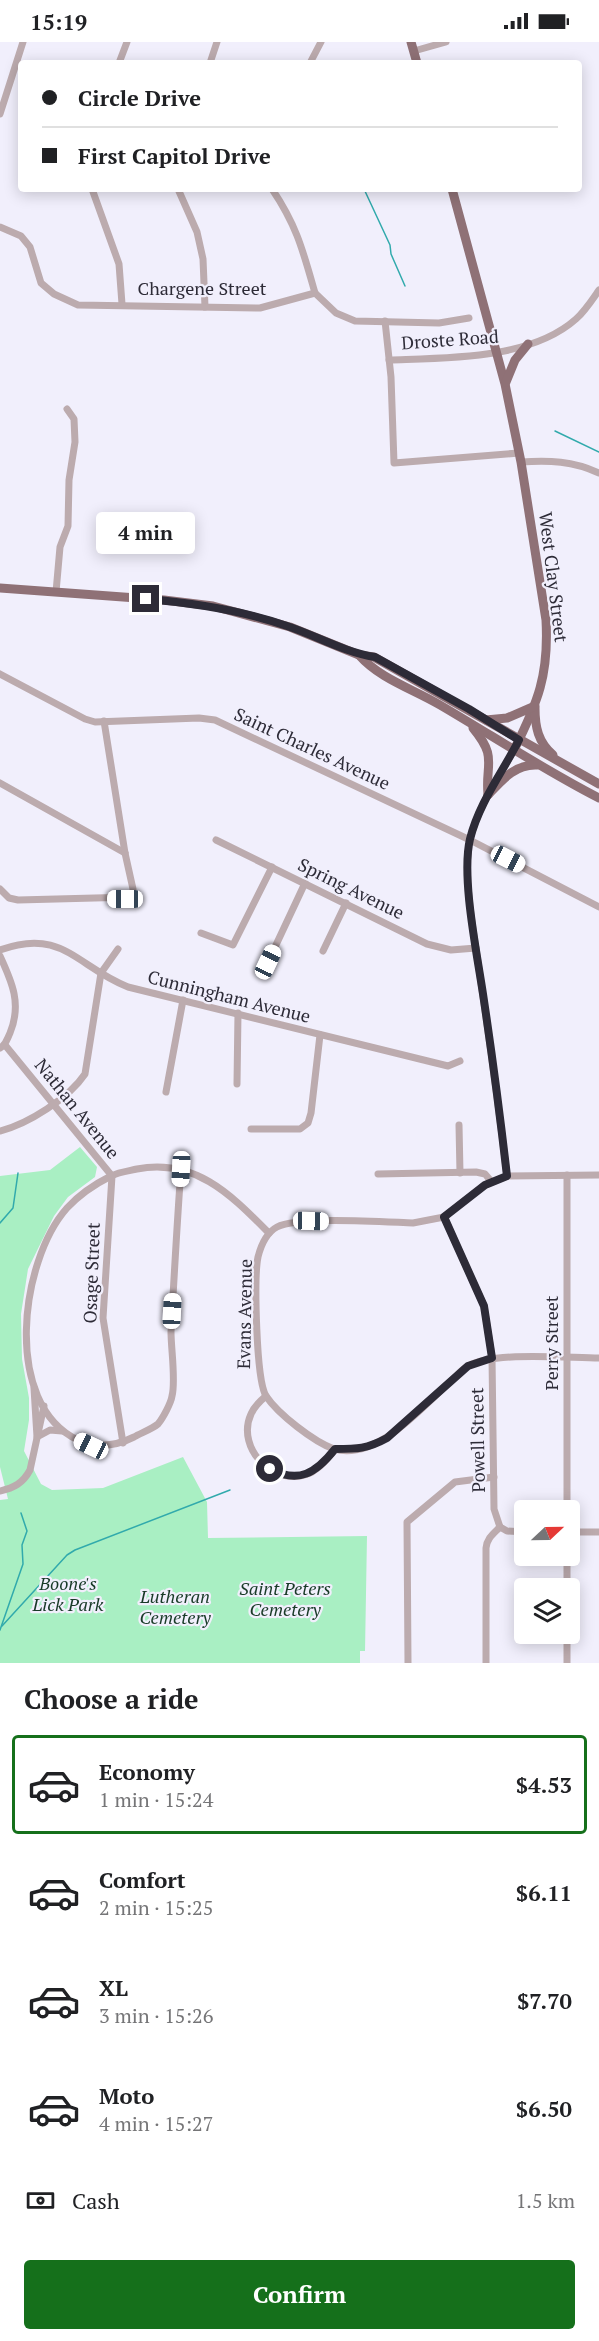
<!DOCTYPE html>
<html lang="en">
<head>
<meta charset="utf-8">
<style>
	body { margin:0; font-family:"PT Serif",serif; background:#f2f2f2; color:#202124; height:100vh; display:flex; flex-direction:column; font-size:22px; white-space:nowrap }
	* { box-sizing:border-box; margin:0 }
	p { font-size:20px; color:#757577 }
	.icon { flex:none; width:33px; height:33px; fill:none; stroke:currentColor; stroke-width:2; stroke-linecap:round; stroke-linejoin:round }
	.map { position:relative; height:1621px; overflow:hidden }
	.panel { display:flex; flex-direction:column; background:#fff; flex:1 }
	.panel>* { flex:none }
	.guide { position:absolute; left:18px; top:18px; width:564px; height:132px; border-radius:6px; box-shadow:0 3px 15px #0003; display:grid; align-content:center; height:132px; padding:0 24px; background:#fff }
	.needle { width:39px; rotate:68deg }
	.controls { position:absolute; left:514px; top:1458px; display:grid; gap:12px }
	.controls a { display:grid; place-items:center; width:66px; height:66px; border-radius:6px; background:#fff; box-shadow:0 3px 15px #0003; font-size:30px }
	.end { position:absolute; width:27px; height:27px; margin:-14px; border:8px solid #2d2b37; background:#fff; box-shadow:0 0 0 3px #fff }
	.from { border-radius:50% }
	.bubble { position:absolute; height:42px; border-radius:6px; background:#fff; box-shadow:0 3px 15px #0003; font-size:20px; font-weight:700; line-height:42px; text-align:center }
	.car { position:absolute; width:18px; height:36px; margin:-18px -9px; border-radius:8px; box-shadow:0 0 4px 2px #0007; background:linear-gradient(#fff 24%,#345 0 40%,#fff 0 76%,#345 0 86%,#fff 0) }
	.guide b { display:flex; align-items:center; gap:21px; height:57px; font-size:22px }
	.guide b+b { border-top:2px solid #e0e0e0 }
	.guide i { width:15px; height:15px; background:#202124 }
	ul { padding:0; list-style:none }
	li { display:flex; align-items:center; gap:18px; height:99px; margin:0 12px 9px; padding:0 12px; border:3px solid transparent; border-radius:6px }
	li div { flex:1 }
	li b { display:block; font-size:22px }
	li em { font-style:normal; font-weight:700 }
	li.current { border-color:#15701b }
	li>.icon { width:54px; height:54px; stroke-width:1.5 }
	h2 { padding:0 24px; font-size:27px; line-height:72px }
	.pay { display:flex; align-items:center; gap:15px; height:66px; padding:0 24px; font-size:22px }
	.pay p { margin-inline-start:auto }
	.button { display:flex; gap:12px; margin-top:auto; padding:12px 24px }
	.button a { flex:1; height:69px; border-radius:6px; background:#15701b; color:#fff; font-size:24px; font-weight:700; line-height:69px; text-align:center }
	.status { display:flex; justify-content:space-between; align-items:center; height:42px; padding:0 30px; background:#fff; direction:ltr }
	.status svg { height:16px; fill:currentColor }
	.map>svg:first-child { display:block }
	.green { fill:#a9efc3 }
	.lines { fill:none; stroke-linecap:round; stroke-linejoin:round }
	.stream { stroke:#31aaac; stroke-width:1.5 }
	.minor { stroke:#bcabae; stroke-width:7 }
	.major { stroke:#8f7176; stroke-width:9 }
	.route { stroke:#2d2b37; stroke-width:8 }
	.labels { text-anchor:middle; stroke-width:4.5; stroke-linejoin:round; paint-order:stroke }
	.street-label { font-size:18px; fill:#2d2b37; stroke:#f1effc }
	.park-label { font-size:18px; font-style:italic; fill:#183a27; stroke:#f1effc }
</style>
</head>
<body>
<div class="status"><b>15:19</b><svg viewBox="0 0 49 12"><path d="M0 12V9h3v3zM5 12V6h3v6zM10 12V3h3v9zM15 12V0h3v12zM26 1h20v11H26zM47 4h2v5h-2z"/></svg></div>
<div class="map">
<svg width="599" height="1621" viewBox="0 0 599 1621">
	<rect width="100%" height="100%" fill="#f1effc"/>
	<polygon class="green" points="80,1105 97,1125 95,1135 68,1155 54,1174 28,1227 21,1272 22,1317 29,1356 29,1378 24,1409 41,1442 52,1448 103,1446 183,1415 207,1460 208,1496 367,1494 365,1609 360,1609 360,1621 0,1621 0,1458 8,1457 0,1425 0,1134 50,1128"/>
	<g class="lines">
		<g class="stream">
			<polyline points="364,147 390,203 391,212 405,244"/>
			<polyline points="555,389 599,410"/>
			<polyline points="0,1181 13,1166 18,1131"/>
			<polyline points="2,1584 67,1513 75,1508 230,1448"/>
			<polyline points="0,1588 23,1522 22,1503 27,1489 21,1471"/>
		</g>
		<g class="minor">
			<polyline points="414,9 446,0"/>
			<polyline points="119,21 127,0"/>
			<polyline points="210,21 217,0"/>
			<polyline points="310,21 321,0"/>
			<polyline points="0,72 23,0"/>
			<polyline points="92,147 119,222 122,262"/>
			<polyline points="178,147 197,190 203,217 205,265"/>
			<path d="M272,147C297,184 303,209 315,251"/>
			<polyline points="0,185 21,194 30,205 41,241 54,252 78,263 260,266 315,251 336,271 355,279 439,281 469,276"/>
			<polyline points="385,279 391,335 394,421 519,411"/>
			<path d="M389,318C446,316 530,318 576,277C585,269 592,258 599,248"/>
			<path d="M521,420C549,418 573,419 599,431"/>
			<polyline points="56,550 60,505 68,484 69,438 75,400 74,377 67,367"/>
			<polyline points="0,632 85,677 95,680 199,676 215,678 470,798 599,865"/>
			<polyline points="0,741 125,811"/>
			<polyline points="216,798 427,902 451,908 476,906"/>
			<polyline points="0,847 9,856 18,858 133,855 133,847 125,811 104,679"/>
			<polyline points="201,891 233,903 272,825"/>
			<path d="M0,908C62,885 77,925 128,945L448,1024L460,1019"/>
			<polyline points="323,909 346,861"/>
			<path d="M0,914C12,940 22,962 10,991C7,997 6,1003 0,1006"/>
			<polyline points="268,920 305,841"/>
			<polyline points="5,1003 112,1134"/>
			<polyline points="237,1042 238,971"/>
			<polyline points="166,1050 183,958"/>
			<polyline points="459,1083 460,1131"/>
			<polyline points="251,1087 300,1087 308,1081 311,1071 320,993"/>
			<path d="M0,1089C28,1082 69,1056 85,1032L101,931L118,907"/>
			<path d="M181,1127C177,1181 174,1236 171,1290C171,1307 176,1339 172,1354C171,1361 163,1376 158,1382C152,1387 141,1391 134,1395C116,1404 96,1406 78,1398C2,1362 20,1219 67,1166C79,1153 95,1142 111,1134C119,1130 128,1129 137,1127C196,1116 231,1153 269,1191"/>
			<polyline points="378,1132 476,1130 485,1132 491,1139"/>
			<polyline points="567,1133 567,1468"/>
			<path d="M599,1133L507,1134L485,1143L444,1175L413,1181C385,1180 298,1174 277,1185C266,1191 261,1203 258,1215C254,1235 256,1338 266,1354C278,1372 314,1400 334,1407C378,1419 422,1365 451,1339C457,1334 462,1327 468,1324C495,1309 567,1316 599,1316"/>
			<polyline points="112,1134 103,1276 123,1401"/>
			<path d="M507,1134C499,1067 490,1001 480,934C475,896 462,836 470,798C477,766 498,737 514,708"/>
			<polyline points="444,1175 484,1264 492,1315 494,1467 500,1485"/>
			<polyline points="34,1346 37,1395 50,1388 62,1389"/>
			<path d="M266,1354C260,1359 254,1365 251,1372C235,1407 276,1448 312,1430C322,1424 328,1416 335,1407"/>
			<path d="M0,1449C14,1446 23,1441 30,1428L44,1364"/>
			<polyline points="500,1485 507,1489 525,1490"/>
			<polyline points="570,1490 599,1490"/>
			<polyline points="567,1546 567,1514"/>
			<polyline points="408,1621 407,1480 455,1440 494,1435"/>
			<path d="M486,1621V1506C487,1496 493,1492 500,1485"/>
			<polyline points="567,1621 567,1592"/>
		</g>
		<g class="major">
			<polyline points="411,0 417,21"/>
			<path d="M452,147L505,342L521,420L546,578C549,633 538,660 514,708"/>
			<polyline points="506,340 515,318 528,302"/>
			<polyline points="0,546 164,558 213,564 290,585 359,613 374,615 599,742"/>
			<path d="M359,613C380,637 413,647 440,663C493,694 544,728 599,756"/>
			<path d="M535,666C535,685 538,700 553,713"/>
			<polyline points="486,678 507,676 535,664"/>
			<path d="M473,686C498,716 485,721 488,753"/>
			<path d="M488,753C502,738 515,722 537,723"/>
		</g>
	</g>
	<g class="lines">
		<path class="route" d="M146,557C195,561 241,568 287,584C317,594 344,610 375,615L469,667L519,698C502,731 479,761 470,797C461,835 477,911 483,952C492,1012 500,1073 507,1134L485,1143L444,1175L484,1264L492,1316L468,1324L387,1396C367,1407 357,1407 335,1407C316,1431 299,1442 270,1427"/>
	</g>
	<g class="labels">
		<g class="street-label">
			<text x="202" y="253">Chargene Street</text>
			<text transform="translate(450 298) rotate(-4)" y="6">Droste Road</text>
			<text transform="translate(553 535) rotate(83)" y="6">West Clay Street</text>
			<text transform="translate(312 707) rotate(25)" y="6">Saint Charles Avenue</text>
			<text transform="translate(351 847) rotate(26)" y="6">Spring Avenue</text>
			<text transform="translate(229 955) rotate(14)" y="6">Cunningham Avenue</text>
			<text transform="translate(77 1067) rotate(51)" y="6">Nathan Avenue</text>
			<text transform="translate(92 1231) rotate(-88)" y="6">Osage Street</text>
			<text transform="translate(245 1272) rotate(-89)" y="6">Evans Avenue</text>
			<text transform="translate(552 1301) rotate(-90)" y="6">Perry Street</text>
			<text transform="translate(478 1398) rotate(-91)" y="6">Powell Street</text>
		</g>
		<g class="park-label">
			<text x="68" y="1548">Boone's<tspan x="68" dy="21">Lick Park</tspan></text>
			<text x="285" y="1553">Saint Peters<tspan x="285" dy="21">Cemetery</tspan></text>
			<text x="175" y="1561">Lutheran<tspan x="175" dy="21">Cemetery</tspan></text>
		</g>
	</g>
</svg>
<div class="controls">
<a><svg class="needle" viewBox="-14 -14 28 28"><path d="M0-13l5 13h-10z" fill="#e53935"/><path d="M0 13l5-13h-10z" fill="#757577"/></svg></a>
<a><svg class="icon" aria-label="layers" viewBox="0 0 24 24"><path d="M12 4l9 5-9 5-9-5zM3 14l9 5 9-5"/></svg></a>
</div>
<i class="end from" style="left:270px;top:1427px"></i>
<i class="end" style="left:146px;top:557px"></i>
<div class="bubble" style="left:96px;top:470px;width:99px">4 min</div>
<i class="car" style="left:508px;top:817px;rotate:117deg"></i>
<i class="car" style="left:125px;top:857px;rotate:270deg"></i>
<i class="car" style="left:268px;top:920px;rotate:25deg"></i>
<i class="car" style="left:181px;top:1127px;rotate:183deg"></i>
<i class="car" style="left:311px;top:1179px;rotate:91deg"></i>
<i class="car" style="left:172px;top:1269px;rotate:3deg"></i>
<i class="car" style="left:91px;top:1404px;rotate:295deg"></i>
<div class="guide">
<b><i class="from"></i>Circle Drive</b>
<b><i></i>First Capitol Drive</b>
</div>
</div>
<section class="panel">
<h2>Choose a ride</h2>
<ul>
<li class="current"><svg class="icon" aria-label="car" viewBox="0 0 24 24"><path d="M5 17H2v-5l4-1 3-4h7l3 4 3 1v5h-3M9 17h6M6 11h13"/><circle cx="7" cy="17" r="2"/><circle cx="17" cy="17" r="2"/></svg><div><b>Economy</b><p>1 min · 15:24</p></div><em>$4.53</em></li>
<li><svg class="icon" aria-label="car" viewBox="0 0 24 24"><path d="M5 17H2v-5l4-1 3-4h7l3 4 3 1v5h-3M9 17h6M6 11h13"/><circle cx="7" cy="17" r="2"/><circle cx="17" cy="17" r="2"/></svg><div><b>Comfort</b><p>2 min · 15:25</p></div><em>$6.11</em></li>
<li><svg class="icon" aria-label="car" viewBox="0 0 24 24"><path d="M5 17H2v-5l4-1 3-4h7l3 4 3 1v5h-3M9 17h6M6 11h13"/><circle cx="7" cy="17" r="2"/><circle cx="17" cy="17" r="2"/></svg><div><b>XL</b><p>3 min · 15:26</p></div><em>$7.70</em></li>
<li><svg class="icon" aria-label="car" viewBox="0 0 24 24"><path d="M5 17H2v-5l4-1 3-4h7l3 4 3 1v5h-3M9 17h6M6 11h13"/><circle cx="7" cy="17" r="2"/><circle cx="17" cy="17" r="2"/></svg><div><b>Moto</b><p>4 min · 15:27</p></div><em>$6.50</em></li>
</ul>
<div class="pay"><svg class="icon" aria-label="cash" viewBox="0 0 24 24"><path d="M3 7h18v10H3z"/><circle cx="12" cy="12" r="2"/></svg>Cash<p>1.5 km</p></div>
<div class="button"><a>Confirm</a></div>
</section>
</body>
</html>
